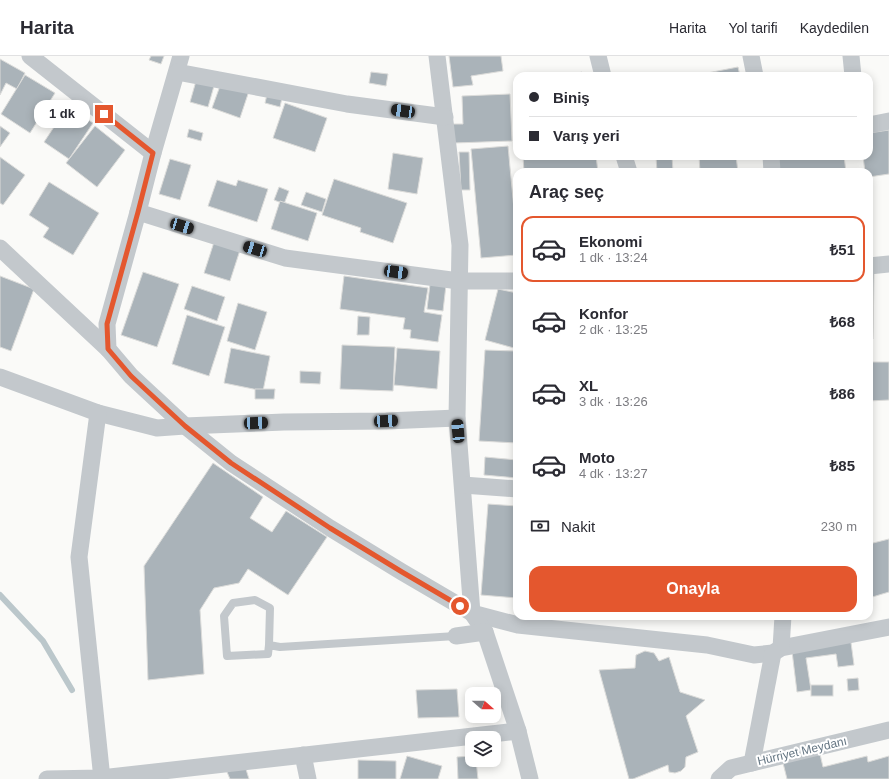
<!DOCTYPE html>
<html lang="tr">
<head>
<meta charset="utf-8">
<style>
	body { margin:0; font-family:Helvetica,sans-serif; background:#f7f7f7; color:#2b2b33; height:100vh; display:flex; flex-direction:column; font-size:15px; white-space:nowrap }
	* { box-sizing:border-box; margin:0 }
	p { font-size:13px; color:#7c7c81 }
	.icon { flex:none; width:22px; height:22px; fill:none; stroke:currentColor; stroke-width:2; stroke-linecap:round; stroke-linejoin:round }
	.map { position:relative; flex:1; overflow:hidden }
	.side { position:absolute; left:513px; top:112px; width:360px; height:452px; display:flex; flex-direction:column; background:#fff; border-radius:12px; box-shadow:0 2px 10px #0003 }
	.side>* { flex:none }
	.hud { position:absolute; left:513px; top:16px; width:360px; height:88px; border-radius:12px; box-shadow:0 2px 10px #0003; display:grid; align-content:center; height:88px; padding:0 16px; background:#fff }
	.needle { width:26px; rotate:110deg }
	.tools { position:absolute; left:465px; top:631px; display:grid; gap:8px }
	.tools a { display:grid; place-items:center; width:36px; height:36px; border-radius:8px; background:#fff; box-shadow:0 2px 10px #0003; font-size:20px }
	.end { position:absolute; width:18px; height:18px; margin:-9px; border:5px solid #e4572e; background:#fff; box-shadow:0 0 0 2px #fff }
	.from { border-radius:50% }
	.bubble { position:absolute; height:28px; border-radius:12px; background:#fff; box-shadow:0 2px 10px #0003; font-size:13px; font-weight:600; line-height:28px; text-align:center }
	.car { position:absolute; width:12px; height:24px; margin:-12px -6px; border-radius:5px; box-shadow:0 0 3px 1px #0007; background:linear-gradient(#222 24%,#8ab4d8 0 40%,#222 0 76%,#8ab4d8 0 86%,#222 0) }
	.hud b { display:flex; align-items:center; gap:14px; height:38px; font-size:15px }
	.hud b+b { border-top:1px solid #e1e1e2 }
	.hud i { width:10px; height:10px; background:#2b2b33 }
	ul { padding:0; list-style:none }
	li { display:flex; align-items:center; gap:12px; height:66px; margin:0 8px 6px; padding:0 8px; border:2px solid transparent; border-radius:12px }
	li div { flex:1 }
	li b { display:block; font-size:15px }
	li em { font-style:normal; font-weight:600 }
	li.current { border-color:#e4572e }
	li>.icon { width:36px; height:36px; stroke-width:1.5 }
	h2 { padding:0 16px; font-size:18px; line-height:48px }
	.pay { display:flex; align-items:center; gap:10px; height:44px; padding:0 16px; font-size:15px }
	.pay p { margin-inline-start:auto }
	.primary-button { display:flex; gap:8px; margin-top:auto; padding:8px 16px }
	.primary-button a { flex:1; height:46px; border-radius:12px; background:#e4572e; color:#fff; font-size:16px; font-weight:600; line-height:46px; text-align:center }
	header { display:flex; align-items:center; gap:24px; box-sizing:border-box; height:56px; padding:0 20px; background:#fff; border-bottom:1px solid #e1e1e2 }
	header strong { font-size:19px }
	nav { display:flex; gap:22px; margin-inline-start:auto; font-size:14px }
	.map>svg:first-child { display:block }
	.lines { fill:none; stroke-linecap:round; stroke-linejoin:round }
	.stream { stroke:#bbc7cb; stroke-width:6 }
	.building { fill:#aab3b9; stroke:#dcdcda }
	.lane { stroke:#c3c8cc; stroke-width:8 }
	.street { stroke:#c3c8cc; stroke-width:17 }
	.route { stroke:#e4572e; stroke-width:5 }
	.labels { text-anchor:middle; stroke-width:4; stroke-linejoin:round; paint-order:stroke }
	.street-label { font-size:12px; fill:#657683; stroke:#fff }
</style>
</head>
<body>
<header>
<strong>Harita</strong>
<nav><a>Harita</a><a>Yol tarifi</a><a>Kaydedilen</a></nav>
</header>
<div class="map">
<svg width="889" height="723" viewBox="0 0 889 723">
	<rect width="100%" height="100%" fill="#fafaf8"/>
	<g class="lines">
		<polyline class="stream" points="0,539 43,585 72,634"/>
	</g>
	<g class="building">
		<polygon points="151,0 164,0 161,8 149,4"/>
		<polygon points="449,0 501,0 503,15 471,20 473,29 453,31"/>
		<polygon points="0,3 25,17 17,33 6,27 0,39"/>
		<polygon points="738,11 740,20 692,20"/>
		<polygon points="371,16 388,18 386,30 369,27"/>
		<polygon points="582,16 583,20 568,20"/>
		<polygon points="198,18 216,23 208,51 190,46"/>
		<polygon points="25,19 55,37 30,77 1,58"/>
		<polygon points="224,19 251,29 240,62 212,52"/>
		<polygon points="269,30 284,33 280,51 265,47"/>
		<polygon points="510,38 512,85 454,87 453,68 463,68 462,40"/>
		<polygon points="285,47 327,62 315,96 273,82"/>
		<polygon points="68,50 93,67 69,103 44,86"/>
		<polygon points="0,70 10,77 0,91"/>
		<polygon points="95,70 125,94 97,131 66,107"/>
		<polygon points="189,73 203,77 201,85 187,81"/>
		<polygon points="889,74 889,118 869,121 869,116 865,116 863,100 869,100 869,77"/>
		<polygon points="508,90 517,185 517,199 481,202 471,93"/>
		<polygon points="459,96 469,96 470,134 461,134"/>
		<polygon points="393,97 423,102 417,138 388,133"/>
		<polygon points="523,100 596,100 598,116 524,116"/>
		<polygon points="672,100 673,116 657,116 656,101"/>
		<polygon points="699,100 736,100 738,116 700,116"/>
		<polygon points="775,100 844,100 846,116 778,116"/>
		<polygon points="0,101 25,119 3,149 0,147"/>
		<polygon points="170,103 191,109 180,144 159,138"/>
		<polygon points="334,123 407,147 393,187 360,176 361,172 322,159"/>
		<polygon points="217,124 236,130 238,124 268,133 257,166 208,150"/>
		<polygon points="49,126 99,157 73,199 43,181 49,172 29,159"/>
		<polygon points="279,131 289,135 284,148 274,144"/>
		<polygon points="306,136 326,143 322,156 301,149"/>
		<polygon points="280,145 317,157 308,185 271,173"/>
		<polygon points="216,180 242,188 230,225 204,217"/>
		<polygon points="143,216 179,228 157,291 121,279"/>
		<polygon points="869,216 874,216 873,283 869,283"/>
		<polygon points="0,220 34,233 11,295 0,291"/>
		<polygon points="344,220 428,232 424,256 442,259 438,286 410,282 411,274 403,273 405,262 340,253"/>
		<polygon points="430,228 446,229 443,255 427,253"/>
		<polygon points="192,230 225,241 217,265 184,253"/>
		<polygon points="498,233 517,237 517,278 514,292 485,284"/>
		<polygon points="238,247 267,256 255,294 227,285"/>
		<polygon points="187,259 225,271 209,320 172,308"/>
		<polygon points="358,260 370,261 369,279 357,279"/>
		<polygon points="515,281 517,282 517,387 479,385 485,294 515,295"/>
		<polygon points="342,289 395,291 393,335 340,333"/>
		<polygon points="231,292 270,300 263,335 224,327"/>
		<polygon points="397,292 440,295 437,333 394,329"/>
		<polygon points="869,306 889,306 889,344 869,345"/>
		<polygon points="300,315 321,316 320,328 300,327"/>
		<polygon points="255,333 275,333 274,343 255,343"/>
		<polygon points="485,401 517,404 517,422 484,419"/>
		<polygon points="213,407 263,441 250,462 272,476 286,455 327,481 288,539 248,513 239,527 214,532 200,554 204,618 148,624 144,510"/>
		<polygon points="488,448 517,450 517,542 481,539"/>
		<polygon points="889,483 889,536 869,542 869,488"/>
		<polygon points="850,579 854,609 838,611 836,598 806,602 811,634 797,636 791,587"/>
		<polygon points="645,595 654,597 659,605 669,601 680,636 705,644 686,660 698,696 686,701 685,711 681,715 675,717 669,716 668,709 633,723 629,723 599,614 635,612 636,599"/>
		<polygon points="858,622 859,634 848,635 847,623"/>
		<rect x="811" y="629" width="22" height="11"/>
		<polygon points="457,633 459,661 418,662 416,634"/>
		<polygon points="820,698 823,711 867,700 868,706 889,700 889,723 787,723 783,707"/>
		<polygon points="407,700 442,710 438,723 400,723"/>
		<polygon points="472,700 472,704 476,704 478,723 458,723 457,701"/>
		<polygon points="358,704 396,705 396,723 358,723"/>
		<polygon points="245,710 249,723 230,723 227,716"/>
	</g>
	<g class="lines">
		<polyline class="lane" points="269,589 268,598 227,600 224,560 233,547 255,544 270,552 269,589 280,591 456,580"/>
		<g class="street">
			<polyline points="30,0 153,97"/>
			<polyline points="181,0 153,97 138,156 107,268 108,293 131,320 185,370 231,407 330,472 402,516 472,557 518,569 707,589 754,599 773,597 781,592 889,571"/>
			<polyline points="437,0 460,189 457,362 472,557 485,576 518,675 530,723"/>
			<polyline points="598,0 603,20"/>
			<polyline points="751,0 755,20"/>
			<polyline points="851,0 853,20"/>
			<polyline points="177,16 347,48 445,61"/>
			<polyline points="869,69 889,65"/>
			<polyline points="624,100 629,116"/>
			<polyline points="771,100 772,116"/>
			<polyline points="138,156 285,202 459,225 517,225"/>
			<polyline points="0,192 108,293"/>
			<polyline points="869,210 889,208"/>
			<polyline points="0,321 98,357 157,372 185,370 284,366 386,365 457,362"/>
			<polyline points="98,357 79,501 102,723"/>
			<polyline points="463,429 517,433"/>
			<polyline points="456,580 485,576"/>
			<polyline points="781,592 783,560"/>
			<polyline points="303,699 308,723"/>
			<polyline points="752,707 773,597"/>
			<polyline points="47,723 101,722 518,675"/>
			<polyline points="719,723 731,712 889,674"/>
		</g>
	</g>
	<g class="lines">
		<polyline class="route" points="104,58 153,97 138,156 107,268 108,293 131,320 185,370 231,407 330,472 402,516 460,550"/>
	</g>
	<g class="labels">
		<g class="street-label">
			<text transform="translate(802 695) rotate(-13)" y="4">Hürriyet Meydanı</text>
		</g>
	</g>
</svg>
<div class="tools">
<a><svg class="needle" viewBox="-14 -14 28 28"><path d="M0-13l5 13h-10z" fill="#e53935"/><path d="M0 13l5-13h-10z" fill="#7c7c81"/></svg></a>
<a><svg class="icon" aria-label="layers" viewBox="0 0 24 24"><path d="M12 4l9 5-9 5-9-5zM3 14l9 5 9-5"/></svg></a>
</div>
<i class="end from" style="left:460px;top:550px"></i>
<i class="end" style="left:104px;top:58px"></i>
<div class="bubble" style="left:34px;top:44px;width:56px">1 dk</div>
<i class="car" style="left:403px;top:55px;rotate:278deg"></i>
<i class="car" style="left:182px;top:170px;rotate:107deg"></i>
<i class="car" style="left:255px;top:193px;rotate:287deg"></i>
<i class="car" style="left:396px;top:216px;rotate:98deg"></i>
<i class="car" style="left:386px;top:365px;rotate:87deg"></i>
<i class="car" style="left:256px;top:367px;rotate:88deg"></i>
<i class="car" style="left:458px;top:375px;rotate:355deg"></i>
<div class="hud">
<b><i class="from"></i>Biniş</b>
<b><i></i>Varış yeri</b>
</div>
<section class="side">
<h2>Araç seç</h2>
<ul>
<li class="current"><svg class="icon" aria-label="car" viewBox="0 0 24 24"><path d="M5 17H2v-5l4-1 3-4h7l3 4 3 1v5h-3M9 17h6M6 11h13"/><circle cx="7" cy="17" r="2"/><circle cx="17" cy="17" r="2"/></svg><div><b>Ekonomi</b><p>1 dk · 13:24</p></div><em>₺51</em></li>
<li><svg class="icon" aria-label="car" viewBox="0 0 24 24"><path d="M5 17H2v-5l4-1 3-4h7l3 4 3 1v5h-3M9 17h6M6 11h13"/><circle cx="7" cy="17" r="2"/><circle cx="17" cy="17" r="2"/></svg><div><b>Konfor</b><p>2 dk · 13:25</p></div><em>₺68</em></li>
<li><svg class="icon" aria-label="car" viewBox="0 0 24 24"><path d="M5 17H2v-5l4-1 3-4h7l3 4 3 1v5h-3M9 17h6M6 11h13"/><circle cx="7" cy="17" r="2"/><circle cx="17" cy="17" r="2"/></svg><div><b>XL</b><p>3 dk · 13:26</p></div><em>₺86</em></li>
<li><svg class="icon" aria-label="car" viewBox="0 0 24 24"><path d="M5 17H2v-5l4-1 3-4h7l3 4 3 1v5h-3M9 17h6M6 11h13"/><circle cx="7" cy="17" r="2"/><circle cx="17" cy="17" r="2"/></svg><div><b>Moto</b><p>4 dk · 13:27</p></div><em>₺85</em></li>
</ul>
<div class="pay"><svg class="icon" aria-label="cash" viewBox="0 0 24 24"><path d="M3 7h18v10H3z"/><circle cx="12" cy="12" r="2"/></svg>Nakit<p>230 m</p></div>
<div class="primary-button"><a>Onayla</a></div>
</section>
</div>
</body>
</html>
